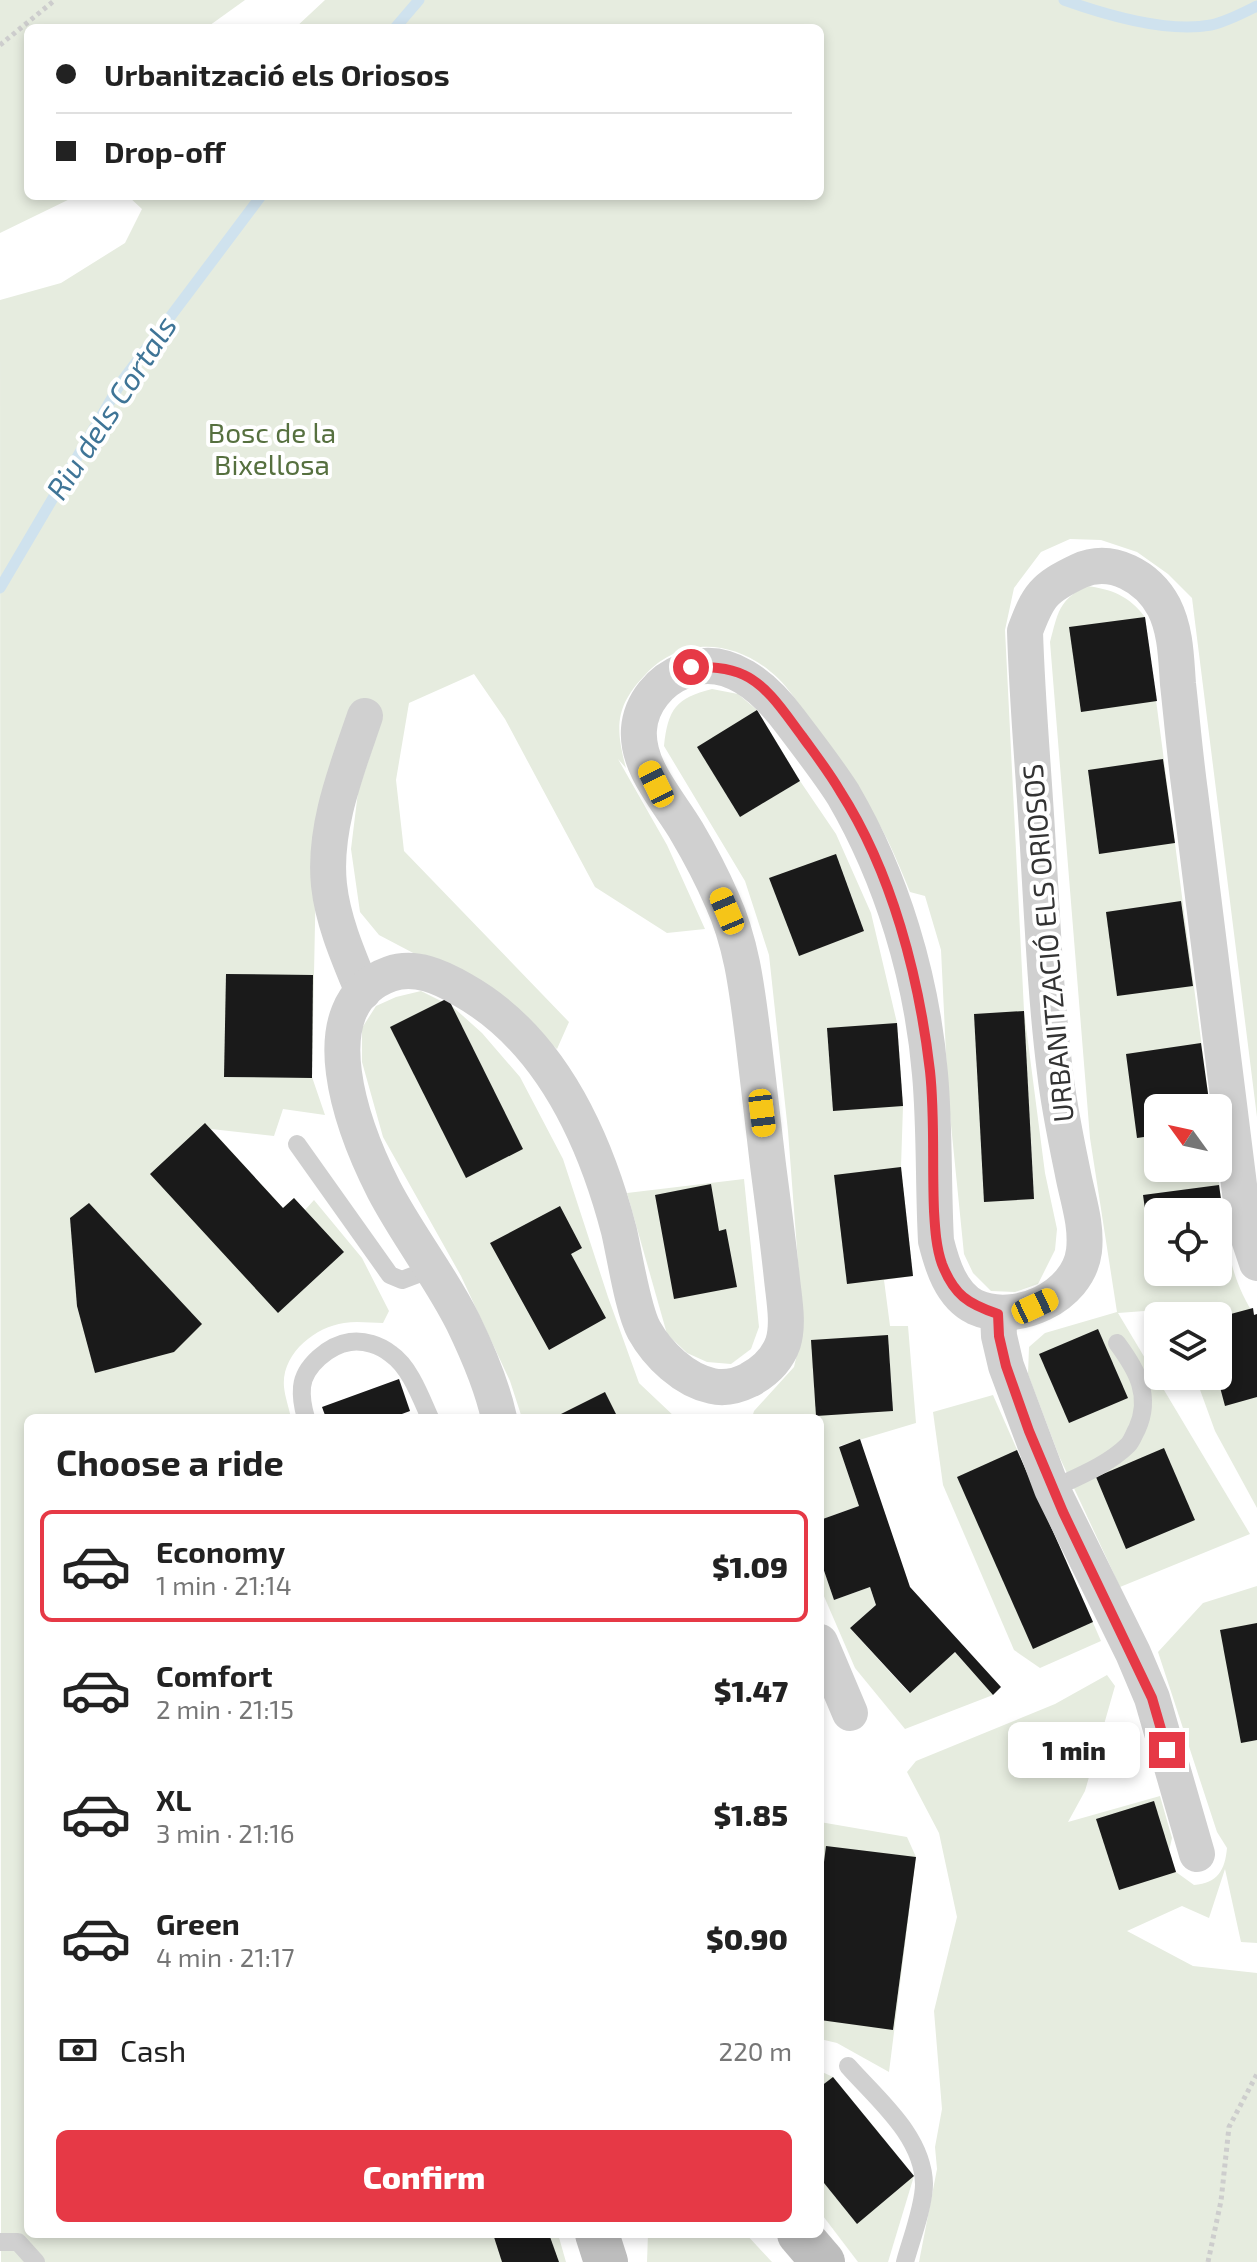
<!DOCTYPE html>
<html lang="en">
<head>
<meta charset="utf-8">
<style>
	body { margin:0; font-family:"Exo 2",sans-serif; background:#f6f6f6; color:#222; height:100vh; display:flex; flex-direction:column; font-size:30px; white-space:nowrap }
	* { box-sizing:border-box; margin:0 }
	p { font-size:26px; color:#767676 }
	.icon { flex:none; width:44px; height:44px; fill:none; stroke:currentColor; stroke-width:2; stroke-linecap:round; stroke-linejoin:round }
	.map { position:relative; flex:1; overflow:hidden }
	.side { position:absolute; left:24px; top:1414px; width:800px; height:824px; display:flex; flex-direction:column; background:#fff; border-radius:12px; box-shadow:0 4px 12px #0003 }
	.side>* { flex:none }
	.top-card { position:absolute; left:24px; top:24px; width:800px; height:176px; border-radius:12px; box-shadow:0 4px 12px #0003; display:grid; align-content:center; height:176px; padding:0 32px; background:#fff }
	.needle { width:52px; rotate:303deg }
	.tools { position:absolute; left:1144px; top:1094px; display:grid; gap:16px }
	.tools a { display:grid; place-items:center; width:88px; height:88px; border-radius:12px; background:#fff; box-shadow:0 4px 12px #0003; font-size:40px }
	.end { position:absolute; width:36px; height:36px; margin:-18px; border:10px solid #e63946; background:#fff; box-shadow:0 0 0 4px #fff }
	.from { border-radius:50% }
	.bubble { position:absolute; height:56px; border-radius:12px; background:#fff; box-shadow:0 4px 12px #0003; font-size:26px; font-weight:800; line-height:56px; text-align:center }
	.car { position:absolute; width:24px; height:48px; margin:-24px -12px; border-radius:10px; box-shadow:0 0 6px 2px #0007; background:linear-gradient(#f5c518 24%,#345 0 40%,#f5c518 0 76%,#345 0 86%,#f5c518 0) }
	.top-card b { display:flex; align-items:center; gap:28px; height:76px; font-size:30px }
	.top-card b+b { border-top:2px solid #e0e0e0 }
	.top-card i { width:20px; height:20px; background:#222 }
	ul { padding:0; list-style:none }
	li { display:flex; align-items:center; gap:24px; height:112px; margin:0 16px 12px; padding:0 16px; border:4px solid transparent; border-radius:12px }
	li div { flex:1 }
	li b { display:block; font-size:30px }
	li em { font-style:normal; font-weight:800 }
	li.active { border-color:#e63946 }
	li>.icon { width:72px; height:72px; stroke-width:1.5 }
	h2 { padding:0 32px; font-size:36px; line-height:96px }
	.pay { display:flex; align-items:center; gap:20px; height:88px; padding:0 32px; font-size:30px }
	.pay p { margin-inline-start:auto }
	.cta { display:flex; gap:16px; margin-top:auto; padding:16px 32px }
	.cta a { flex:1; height:92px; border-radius:12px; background:#e63946; color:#fff; font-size:32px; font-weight:800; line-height:92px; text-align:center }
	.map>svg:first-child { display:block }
	.green { fill:#e6ecdf; fill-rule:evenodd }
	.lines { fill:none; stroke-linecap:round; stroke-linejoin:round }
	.stream { stroke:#cfe2ee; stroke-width:11 }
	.building { fill:#1a1a1a }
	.path { stroke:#cdcdcd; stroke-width:5; stroke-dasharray:4 4; stroke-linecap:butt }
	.service { stroke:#d0d0d0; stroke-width:18 }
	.minor { stroke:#d0d0d0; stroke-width:36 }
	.secondary { stroke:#bdbdbd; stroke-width:44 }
	.route { stroke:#e63946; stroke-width:10 }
	.labels { text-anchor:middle; stroke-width:8; stroke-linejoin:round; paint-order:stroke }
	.park-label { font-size:28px; fill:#56703f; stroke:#fff }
	.street-label { font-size:28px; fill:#333; stroke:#fff }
	.water-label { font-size:30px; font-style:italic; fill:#3f7597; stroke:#fff }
</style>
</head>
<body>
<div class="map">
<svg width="1257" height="2262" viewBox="0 0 1257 2262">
	<rect width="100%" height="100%" fill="#fff"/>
	<g class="green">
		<polygon points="0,0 245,0 206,28 28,28 28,196 76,196 0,233"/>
		<path d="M325,0H1257V1117L1192,598L1168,574L1137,552L1101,540L1070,539L1041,552L1014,588L1005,630L1024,1011L1045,1173L1057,1229L1055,1250L1038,1284L1015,1292L991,1291L973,1273L964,1254L948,1095L941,950L925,896L910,892C903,875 896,858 888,841C871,806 844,773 822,740C807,717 792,689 771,672C733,640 681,636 646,674C615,706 615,727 626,768L618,759L667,845L705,929L667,933L595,887L505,719L474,674L409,703L396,780L404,851L569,1022L557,1049L481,984L417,955L379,935L360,912L351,849L358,792L383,716L352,706L316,872L312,1077L325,1115L283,1109L274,1136L211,1129L283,1208L294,1198L305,1210L314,1200L362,1258L389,1311L383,1323C371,1323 357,1321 344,1323C315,1327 281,1354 284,1387C285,1397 289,1408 291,1418H28V2234H558L566,2262H1L0,300L61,283L125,243L142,209L128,196H820V28H295Z"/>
		<path d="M1086,586C1112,589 1129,596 1145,617L1210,1108H1158V1168H1217C1225,1223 1224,1272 1257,1319V1508L1215,1431L1195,1376H1218V1316H1174L1171,1309L1118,1313L1250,1534L1120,1587L1059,1456L1028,1374L1029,1347L1045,1333L1117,1312L1090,1138L1050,642C1058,613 1058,601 1086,586ZM1158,1212H1218V1272H1158Z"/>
		<path d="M712,689L738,694L757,710L800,781L836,834L871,913L897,1023L903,1106L901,1167L913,1276L884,1280L890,1326H908L916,1423L839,1446L859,1506L820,1520V1418H752L754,1411L794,1367L803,1328L788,1131L769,955L745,881L664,746C668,709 676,698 712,689Z"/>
		<polygon points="421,991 453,1007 482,1033 520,1077 563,1159 608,1297 639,1383 676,1418 522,1418 510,1381 461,1276 383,1137 362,1062 362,1028 376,1006 396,997"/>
		<polygon points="744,1179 759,1327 751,1349 731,1364 707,1362 687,1353 667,1334 627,1193"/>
		<polygon points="993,1395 1101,1641 1040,1668 1014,1650 943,1485 933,1412"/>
		<polygon points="820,1559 834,1600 870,1587 876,1605 850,1628 909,1693 955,1652 993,1695 905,1729 855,1668 820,1587"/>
		<path d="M1257,1586V1943L1241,1942L1225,1869L1209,1918L1182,1906L1127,1931L1193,1966L1257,1973V2262H919L937,2169L935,2147L942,2109L934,2011L957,1917L939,1833L907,1772L916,1761L1055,1704L1107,1675L1115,1686L1085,1791L1068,1822L1160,1796L1172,1838L1169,1851L1176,1872L1194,1885C1218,1883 1225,1870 1227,1848L1217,1832L1158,1652L1203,1603Z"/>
		<polygon points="820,1822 907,1837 916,1857 889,2072 837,2043 820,2039"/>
		<polygon points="820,2071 833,2077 914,2176 888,2262 858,2262 820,2212"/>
		<polygon points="648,2234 746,2234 772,2262 647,2262"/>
	</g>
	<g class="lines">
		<g class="stream">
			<path d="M1064,0C1106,15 1167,33 1211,25C1226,22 1243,13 1257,6"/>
			<polyline points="395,28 419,0"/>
			<polyline points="0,588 122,381 261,196"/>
		</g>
	</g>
	<g class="building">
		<polygon points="1145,617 1157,701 1081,712 1069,627"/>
		<polygon points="757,710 800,781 740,817 697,747"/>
		<polygon points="1163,759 1175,843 1099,854 1088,770"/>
		<polygon points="836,854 864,931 799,956 769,878"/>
		<polygon points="1181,901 1193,986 1117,996 1106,912"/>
		<polygon points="226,974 313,975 312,1078 224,1077"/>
		<polygon points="448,998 523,1149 466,1178 390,1027"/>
		<polygon points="1024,1011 1034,1199 984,1202 974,1014"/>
		<polygon points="897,1023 903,1106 833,1111 827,1028"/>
		<polygon points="1201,1043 1210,1108 1158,1108 1158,1135 1137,1138 1126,1054"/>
		<polygon points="205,1123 283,1208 294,1198 344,1252 278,1313 150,1174"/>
		<polygon points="901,1167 913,1276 847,1284 834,1175"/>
		<polygon points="711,1184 719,1231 726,1229 737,1287 674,1299 655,1195"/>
		<polygon points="1219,1185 1231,1269 1218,1271 1218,1212 1158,1212 1158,1272 1197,1274 1155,1280 1143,1195"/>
		<polygon points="89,1203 202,1324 174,1352 95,1373 77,1306 70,1218"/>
		<polygon points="560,1206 582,1248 571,1254 606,1318 549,1350 490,1243"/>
		<polygon points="1253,1308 1254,1315 1257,1314 1257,1397 1225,1406 1217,1376 1218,1327 1228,1324 1227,1315"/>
		<polygon points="1098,1329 1128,1398 1069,1423 1039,1354"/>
		<polygon points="888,1335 893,1411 816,1416 811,1340"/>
		<polygon points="399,1379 410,1411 391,1418 326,1418 322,1407"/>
		<polygon points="605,1392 618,1418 553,1418"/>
		<polygon points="860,1439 910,1587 1001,1687 993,1695 955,1652 910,1693 850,1628 876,1605 870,1587 834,1600 820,1559 820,1520 859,1506 839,1447"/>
		<polygon points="1164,1448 1195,1520 1126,1549 1096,1477"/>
		<polygon points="1017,1450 1093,1622 1033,1649 957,1477"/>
		<polygon points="1257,1623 1257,1740 1241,1743 1220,1630"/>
		<polygon points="1154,1801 1176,1872 1119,1890 1096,1819"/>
		<polygon points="826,1846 916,1857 893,2030 820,2020 820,1894"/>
		<polygon points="833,2077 914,2176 857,2224 820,2178 820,2087"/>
		<polygon points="493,2234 549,2234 559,2262 502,2262"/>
	</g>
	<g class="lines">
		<g class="path">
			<polyline points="0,45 55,0"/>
			<polyline points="1208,2262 1221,2201 1229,2127 1257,2074"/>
		</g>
		<g class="service">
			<polyline points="297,1144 390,1275 402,1280 431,1269"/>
			<path d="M306,1418C303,1408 301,1398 302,1387C304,1366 329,1345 350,1342C364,1340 380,1345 391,1354C410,1367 421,1398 430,1418"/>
			<path d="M1052,1489C1077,1477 1108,1465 1128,1445C1132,1441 1134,1434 1137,1429C1152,1396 1137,1370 1117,1343"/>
			<path d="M848,2066C878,2100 923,2136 924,2184C924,2206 911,2240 905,2262"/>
			<polyline points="0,2242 18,2242 36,2262"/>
		</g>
		<g class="minor">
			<path d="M363,992C349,958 333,922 329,885C323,828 347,769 365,716"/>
			<polyline points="998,1314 999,1336 1006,1366 1052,1489 1133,1653 1152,1698 1197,1854"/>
			<path d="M499,1418C492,1385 478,1353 463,1322C440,1276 408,1236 384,1190C355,1133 304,1005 390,974C415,965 441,977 463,990C550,1039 595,1139 619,1231C625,1257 633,1310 644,1330C658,1355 684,1380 712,1386C725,1389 737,1386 749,1380C764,1372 777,1360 783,1343C789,1324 784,1299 782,1279C778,1241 773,1203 768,1165C763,1122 758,1080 753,1037C747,990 742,944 722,900C712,877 700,854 687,832C669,801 636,767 639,729C641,703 660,680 684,671C727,652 766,689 790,721C808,745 827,769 843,794C892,878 922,978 930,1074C935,1129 933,1186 936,1241C942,1265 951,1295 975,1307C1015,1325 1078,1298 1084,1251C1087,1224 1078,1200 1073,1174C1066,1140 1059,1107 1055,1072C1045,992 1042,911 1037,831C1033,764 1027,698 1025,631C1038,596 1043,588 1079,571C1112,556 1148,577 1164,607C1176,631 1176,658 1178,684C1182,720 1185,756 1190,792C1206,929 1224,1065 1241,1201L1246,1230L1257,1263"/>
			<polyline points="820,1642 850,1713"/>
		</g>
		<g class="secondary">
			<polyline points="597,2234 606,2262"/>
			<polyline points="799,2234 823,2262"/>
		</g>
	</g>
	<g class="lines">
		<path class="route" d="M691,667C709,667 727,667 744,675C768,686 786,715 802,736C815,754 829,772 840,791C892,872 919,977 930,1071C935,1117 932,1164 934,1211C935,1228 936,1247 942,1264C954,1295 968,1304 998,1314L999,1336L1006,1366L1029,1431L1063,1512L1152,1698L1167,1750"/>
	</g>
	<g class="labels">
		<g class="park-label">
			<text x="272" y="443">Bosc de la<tspan x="272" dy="32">Bixellosa</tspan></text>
		</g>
		<g class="street-label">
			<text transform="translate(1048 943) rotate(-95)" y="10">URBANITZACIÓ ELS ORIOSOS</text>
		</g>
		<g class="water-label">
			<text transform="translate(112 408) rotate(-57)" y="10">Riu dels Cortals</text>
		</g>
	</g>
</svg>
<div class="tools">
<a><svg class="needle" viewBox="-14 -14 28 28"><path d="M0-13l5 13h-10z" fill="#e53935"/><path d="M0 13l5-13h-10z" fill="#767676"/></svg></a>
<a><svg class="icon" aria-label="locate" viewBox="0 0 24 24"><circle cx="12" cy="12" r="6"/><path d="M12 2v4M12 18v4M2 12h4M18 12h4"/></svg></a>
<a><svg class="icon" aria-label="layers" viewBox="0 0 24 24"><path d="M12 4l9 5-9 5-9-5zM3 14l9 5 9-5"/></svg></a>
</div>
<i class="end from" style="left:691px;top:667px"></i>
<i class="end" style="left:1167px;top:1750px"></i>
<div class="bubble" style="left:1008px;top:1722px;width:132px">1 min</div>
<i class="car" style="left:656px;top:784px;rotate:334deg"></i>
<i class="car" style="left:727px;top:911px;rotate:337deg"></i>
<i class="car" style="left:762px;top:1113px;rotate:173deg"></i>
<i class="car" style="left:1035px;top:1306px;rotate:65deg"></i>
<div class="top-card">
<b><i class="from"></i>Urbanització els Oriosos</b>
<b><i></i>Drop-off</b>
</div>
<section class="side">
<h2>Choose a ride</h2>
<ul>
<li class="active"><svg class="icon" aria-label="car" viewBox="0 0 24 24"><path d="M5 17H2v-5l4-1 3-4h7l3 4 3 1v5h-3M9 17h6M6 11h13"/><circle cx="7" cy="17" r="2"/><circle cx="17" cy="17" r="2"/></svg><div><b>Economy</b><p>1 min · 21:14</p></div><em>$1.09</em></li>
<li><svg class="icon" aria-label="car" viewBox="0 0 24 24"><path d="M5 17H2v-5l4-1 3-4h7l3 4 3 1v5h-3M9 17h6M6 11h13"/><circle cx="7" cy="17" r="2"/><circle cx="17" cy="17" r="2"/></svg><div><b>Comfort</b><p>2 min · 21:15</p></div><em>$1.47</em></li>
<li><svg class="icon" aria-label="car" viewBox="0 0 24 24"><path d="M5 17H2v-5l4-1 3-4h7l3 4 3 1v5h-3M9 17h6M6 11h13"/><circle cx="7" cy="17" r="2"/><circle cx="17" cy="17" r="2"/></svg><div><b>XL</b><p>3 min · 21:16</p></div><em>$1.85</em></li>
<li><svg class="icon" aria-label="car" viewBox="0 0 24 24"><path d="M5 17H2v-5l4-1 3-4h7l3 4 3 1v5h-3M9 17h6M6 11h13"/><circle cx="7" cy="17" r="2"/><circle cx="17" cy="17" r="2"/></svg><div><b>Green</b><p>4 min · 21:17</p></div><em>$0.90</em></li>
</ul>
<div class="pay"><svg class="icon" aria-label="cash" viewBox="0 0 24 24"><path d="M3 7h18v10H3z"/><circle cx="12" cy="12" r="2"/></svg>Cash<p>220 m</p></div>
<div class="cta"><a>Confirm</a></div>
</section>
</div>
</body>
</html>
